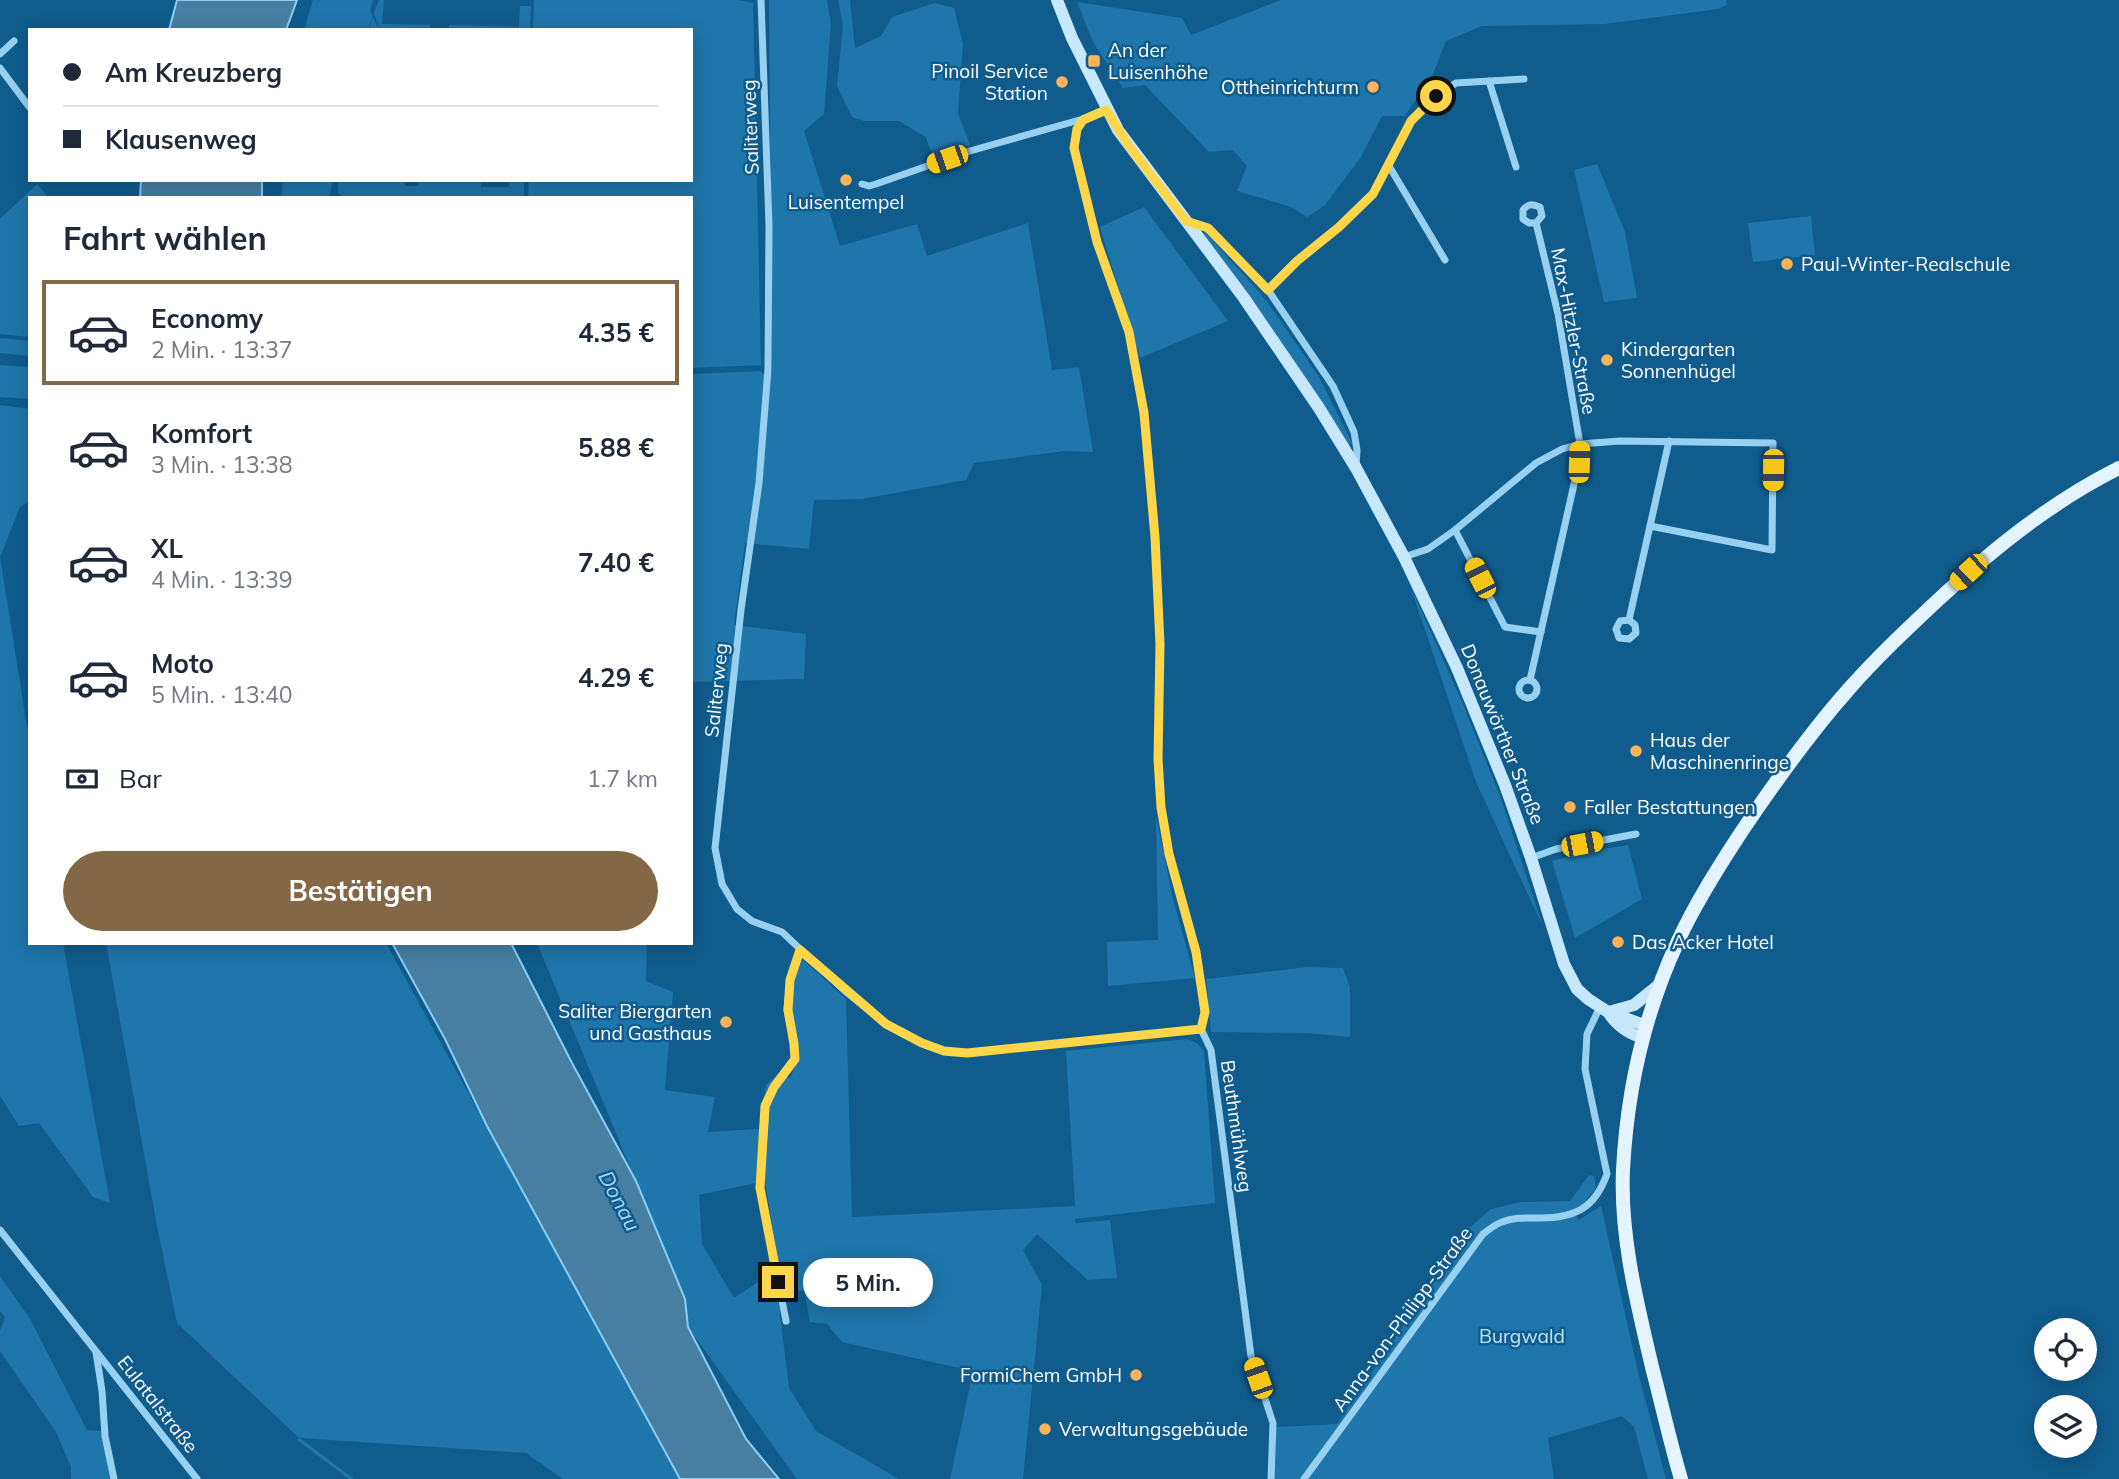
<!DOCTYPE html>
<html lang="de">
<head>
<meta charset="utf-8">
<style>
	body { margin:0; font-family:Mulish,sans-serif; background:#f6f6f7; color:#1f2937; height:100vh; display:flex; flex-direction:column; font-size:26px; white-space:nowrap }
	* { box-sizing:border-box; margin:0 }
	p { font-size:23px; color:#747a83 }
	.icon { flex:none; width:38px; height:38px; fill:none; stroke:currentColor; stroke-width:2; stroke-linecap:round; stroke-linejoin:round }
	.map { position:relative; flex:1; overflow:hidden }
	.drawer { position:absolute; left:28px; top:196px; width:665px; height:749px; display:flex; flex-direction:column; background:#fff; border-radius:0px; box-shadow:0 4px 18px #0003 }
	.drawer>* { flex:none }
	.hud { position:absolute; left:28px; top:28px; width:665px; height:154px; border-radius:0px; box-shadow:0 4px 18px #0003; display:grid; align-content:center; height:154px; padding:0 35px; background:#fff }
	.fabs { position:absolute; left:2034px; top:1318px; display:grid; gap:14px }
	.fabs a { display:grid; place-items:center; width:63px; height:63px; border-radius:50%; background:#fff; box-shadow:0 4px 18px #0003; font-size:35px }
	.end { position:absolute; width:32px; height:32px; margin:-16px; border:9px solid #ffd54a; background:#111; box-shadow:0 0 0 4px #111 }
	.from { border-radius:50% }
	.bubble { position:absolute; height:49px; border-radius:24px; background:#fff; box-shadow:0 4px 18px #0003; font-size:23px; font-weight:700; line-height:49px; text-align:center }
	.car { position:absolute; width:21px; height:42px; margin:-21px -10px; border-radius:9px; box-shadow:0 0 5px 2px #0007; background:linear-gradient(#f5c518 24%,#345 0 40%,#f5c518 0 76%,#345 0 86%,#f5c518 0) }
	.hud b { display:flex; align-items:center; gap:24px; height:66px; font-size:26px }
	.hud b+b { border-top:2px solid #e0e1e3 }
	.hud i { width:18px; height:18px; background:#1f2937 }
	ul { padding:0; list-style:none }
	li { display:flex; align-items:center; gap:21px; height:105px; margin:0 14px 10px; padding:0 21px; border:4px solid transparent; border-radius:0px }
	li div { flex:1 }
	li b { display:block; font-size:26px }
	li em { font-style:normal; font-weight:700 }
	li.selected { border-color:#846746 }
	li>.icon { width:63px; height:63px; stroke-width:1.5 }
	h2 { padding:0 35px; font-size:32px; line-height:84px }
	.pay { display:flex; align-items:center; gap:18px; height:77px; padding:0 35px; font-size:26px }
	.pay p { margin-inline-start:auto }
	.primary-button { display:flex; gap:14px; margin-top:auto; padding:14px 35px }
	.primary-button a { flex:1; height:80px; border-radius:42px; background:#846746; color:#fff; font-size:28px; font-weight:700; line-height:80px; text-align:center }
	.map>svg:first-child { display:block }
	.green { fill:#1f76ab; fill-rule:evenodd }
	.water { fill:#477fa3; stroke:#8acef6; stroke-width:2 }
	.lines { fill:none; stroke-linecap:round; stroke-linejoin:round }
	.street { stroke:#98d0f2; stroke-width:7 }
	.secondary { stroke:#c7e7fc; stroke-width:12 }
	.primary { stroke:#e3f3ff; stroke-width:14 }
	.route { stroke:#ffd54a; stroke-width:9 }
	.poi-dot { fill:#ffb359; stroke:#105c8d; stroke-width:2.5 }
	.labels { text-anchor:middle; stroke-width:5; stroke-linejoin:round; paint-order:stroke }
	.poi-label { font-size:19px; fill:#fff; stroke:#105c8d; text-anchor:start }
	.street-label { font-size:19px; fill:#fff; stroke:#105c8d }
	.park-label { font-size:19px; fill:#bfe6fd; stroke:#105c8d }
	.water-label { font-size:21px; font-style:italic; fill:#a4daf9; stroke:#105c8d }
</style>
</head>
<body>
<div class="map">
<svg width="2119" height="1479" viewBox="0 0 2119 1479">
	<rect width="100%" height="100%" fill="#105c8d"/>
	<g class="green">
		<polygon points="313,0 373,0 370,11 377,26 385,29 378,25 374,13 379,0 384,0 382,24 430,25 430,30 369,30 372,17 368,30 304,30"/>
		<polygon points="534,0 739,0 753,3 761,365 691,368 691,198 528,198 529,180 691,180 691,30 533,30"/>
		<polygon points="769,0 827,0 831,24 824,114 804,131 840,246 917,224 927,256 1028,223 1052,370 1079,367 1093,452 1064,451 974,463 966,480 862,499 814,500 809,549 745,543 734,625 806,634 804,679 691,682 691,374 761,371 763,374 772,373"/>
		<polygon points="838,0 850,0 855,48 881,36 892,17 935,3 954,8 963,44 958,113 970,145 933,158 926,137 899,121 864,121 852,117 837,86 843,25"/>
		<polygon points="1281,0 1726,0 1727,5 1718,9 1605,24 1482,26 1446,41 1433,74 1405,116 1382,116 1361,157 1325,205 1307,217 1291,207 1237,191 1247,166 1233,150 1209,152 1145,85 1123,88 1093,42 1077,2 1182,18 1191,35"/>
		<polygon points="520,6 531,6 530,30 449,30 449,25 519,27"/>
		<polygon points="1597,164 1625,232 1637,298 1604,302 1574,170"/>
		<polygon points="283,180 333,180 329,198 281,198"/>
		<polygon points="334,180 404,180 405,186 418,186 419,181 481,181 481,187 509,187 509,180 524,180 524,198 341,198 341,194 338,194 338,181"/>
		<polygon points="37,184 49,198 30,198 30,337 0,334 0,219"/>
		<polygon points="1144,207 1228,321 1140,358 1100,227"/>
		<polygon points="1811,216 1815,255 1753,262 1748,223"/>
		<polygon points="1205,232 1266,300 1319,377 1352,443 1348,446 1256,304 1202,235"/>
		<polygon points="0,338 30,341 30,356 0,353"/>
		<polygon points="0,365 30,367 30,399 0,397"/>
		<polygon points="0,405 30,409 30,501 20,507 0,557 30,745 30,943 63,943 110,1203 93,1197 39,1123 19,1126 0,1096"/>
		<polygon points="1410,585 1465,709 1501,799 1543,927 1476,782"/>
		<polygon points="1156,816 1173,899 1195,978 1108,986 1107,942 1158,940"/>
		<polygon points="1628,845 1642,899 1575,938 1552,861 1588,851"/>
		<polygon points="106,943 386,943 680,1479 563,1479 526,1453 300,1438 354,1479 349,1479 297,1440 299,1438 177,1323 157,1226"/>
		<path d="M537,943H647L646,981L673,992L665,1090L715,1097L708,1132L759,1129L766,1085L778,1074L790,1078C807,1044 792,1043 792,1013C791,995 797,974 799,956L846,999L852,1217L1075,1206L1066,1051L1187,1039L1197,1043L1204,1051L1215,1203L1075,1219L1076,1223L1110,1220L1117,1278L1088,1280L1037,1234L1023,1250L1042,1285L1023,1479H950L973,1371L842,1342L827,1324L810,1322L804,1290L778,1298L789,1388L816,1431L899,1479H797L688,1327L685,1299ZM765,1181L779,1268L734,1298L702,1244L699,1195Z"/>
		<polygon points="1307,967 1343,968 1350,988 1350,1037 1306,1033 1211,1032 1206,979"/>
		<polygon points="1589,1175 1594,1176 1596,1188 1582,1205 1572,1210 1579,1220 1601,1206 1638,1372 1666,1479 1648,1479 1634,1427 1622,1416 1548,1438 1554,1479 1274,1479 1275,1427 1337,1424 1470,1227 1491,1209 1521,1202 1570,1201"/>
		<polygon points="0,1276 30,1319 87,1430 101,1431 111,1479 71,1479 71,1467 56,1432 0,1351 0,1331 5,1317 0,1311"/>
	</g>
	<g class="water">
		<polygon points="177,0 297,0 286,30 169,30"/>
		<polygon points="141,180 262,180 262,198 140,198"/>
		<polygon points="392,943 511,943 572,1063 636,1181 685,1299 688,1327 746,1439 779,1479 680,1479 487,1126 445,1039"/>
	</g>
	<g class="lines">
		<g class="street">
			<polyline points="761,0 769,225 768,369 759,483 741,610 715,848 722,884 737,909 752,921 782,932 845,991 886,1024 922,1043 944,1051 967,1053 1201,1029"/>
			<polyline points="0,54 14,41"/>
			<polyline points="0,68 30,108"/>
			<polyline points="1489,81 1516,167"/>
			<polyline points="1083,119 1077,129 1074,148 1097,242 1129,332 1144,413 1155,537 1160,644 1158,759 1161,807 1169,854 1196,952 1205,1012 1201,1029 1211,1050 1251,1356 1273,1423 1271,1479"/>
			<polyline points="1389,166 1445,260"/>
			<polyline points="862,184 869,186 876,184 970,151 1083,119 1106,109"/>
			<polyline points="1187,221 1208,228 1268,290 1333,386 1354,432 1357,450 1356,467"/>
			<polyline points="1268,290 1297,261 1339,227 1373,194 1411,121 1436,96 1456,83 1524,79"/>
			<polyline points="1455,530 1505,627 1541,632"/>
			<polyline points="1404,557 1428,549 1455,530 1536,463 1562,449 1580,444 1620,441 1773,443 1772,550 1650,526"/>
			<polyline points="1629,620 1635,625 1636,633 1629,639 1619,638 1616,629 1620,621 1629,620 1669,441"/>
			<path d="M1530,680L1579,462L1580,444L1558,314L1536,223L1542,216L1540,207C1532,204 1529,203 1523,210V219L1529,223H1536"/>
			<circle cx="1528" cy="689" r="9"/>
			<polyline points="1531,858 1556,849 1636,834"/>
			<polyline points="0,1230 197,1479"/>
			<polyline points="786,1321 760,1188 766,1106 774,1087 795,1059 794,1044 787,1010 790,980 800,950"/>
			<polyline points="96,1352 102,1391 105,1436 114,1479"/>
			<path d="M1304,1479L1483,1234C1489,1230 1495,1224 1502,1222C1514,1217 1527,1218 1540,1218C1575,1218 1595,1208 1607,1174L1585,1069L1587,1034L1600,1007"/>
		</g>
		<g class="secondary">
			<polyline points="1057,0 1072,38 1118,130 1244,298 1319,408 1356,468 1404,557 1457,668 1505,785 1531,858 1564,964 1577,989 1588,999 1608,1012 1647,1026"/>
			<polyline points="1609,1012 1634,1005 1660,984"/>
			<path d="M1610,1015C1618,1026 1630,1034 1643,1038"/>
		</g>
		<path class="primary" d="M1681,1479C1670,1442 1662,1405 1652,1367C1637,1303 1620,1236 1623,1170C1627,1091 1645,1012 1678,941C1696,902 1719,866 1742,831C1775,782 1809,734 1848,690C1876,658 1907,629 1938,600C1993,549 2051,502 2119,468"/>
	</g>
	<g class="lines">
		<polyline class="route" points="778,1282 760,1188 765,1106 774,1087 795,1059 794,1044 788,1010 790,980 800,950 886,1024 922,1043 944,1051 967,1053 1201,1029 1205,1012 1196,952 1169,854 1161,807 1158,759 1160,644 1155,537 1144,413 1129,332 1097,242 1074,148 1077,129 1083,120 1106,110 1129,146 1186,221 1208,228 1268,290 1297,261 1339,227 1373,194 1411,121 1436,96"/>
	</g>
	<g class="poi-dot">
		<rect x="1087" y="54" width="14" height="14" rx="3.5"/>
		<circle cx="1062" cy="82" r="7"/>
		<circle cx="1373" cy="87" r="7"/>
		<circle cx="846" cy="180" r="7"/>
		<circle cx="1787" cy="264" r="7"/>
		<circle cx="1607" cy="360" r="7"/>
		<circle cx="1636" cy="751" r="7"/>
		<circle cx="1570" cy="807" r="7"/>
		<circle cx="1618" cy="942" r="7"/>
		<circle cx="726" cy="1022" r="7"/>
		<circle cx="1136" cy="1375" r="7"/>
		<circle cx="1045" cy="1429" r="7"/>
	</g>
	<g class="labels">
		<g class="poi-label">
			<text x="1108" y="57">An der<tspan x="1108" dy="22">Luisenhöhe</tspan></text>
			<text x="1048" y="78" text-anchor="end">Pinoil Service<tspan x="1048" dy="22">Station</tspan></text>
			<text x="1359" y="94" text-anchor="end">Ottheinrichturm</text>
			<text x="846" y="209" text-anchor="middle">Luisentempel</text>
			<text x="1801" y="271">Paul-Winter-Realschule</text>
			<text x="1621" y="356">Kindergarten<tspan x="1621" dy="22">Sonnenhügel</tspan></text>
			<text x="1650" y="747">Haus der<tspan x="1650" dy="22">Maschinenringe</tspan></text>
			<text x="1584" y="814">Faller Bestattungen</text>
			<text x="1632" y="949">Das Acker Hotel</text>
			<text x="712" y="1018" text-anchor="end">Saliter Biergarten<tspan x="712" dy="22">und Gasthaus</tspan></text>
			<text x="1122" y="1382" text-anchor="end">FormiChem GmbH</text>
			<text x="1059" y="1436">Verwaltungsgebäude</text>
		</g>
		<g class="street-label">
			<text transform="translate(750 127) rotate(-92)" y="7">Saliterweg</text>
			<text transform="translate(1574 331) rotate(79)" y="7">Max-Hitzler-Straße</text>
			<text transform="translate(716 690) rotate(-84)" y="7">Saliterweg</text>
			<text transform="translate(1503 734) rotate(68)" y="7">Donauwörther Straße</text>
			<text transform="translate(1237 1126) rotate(82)" y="7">Beuthmühlweg</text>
			<text transform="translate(1402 1319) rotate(-54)" y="7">Anna-von-Philipp-Straße</text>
			<text transform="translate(158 1404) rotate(52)" y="7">Eulatalstraße</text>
		</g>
		<g class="park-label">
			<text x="1522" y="1343">Burgwald</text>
		</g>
		<g class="water-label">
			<text transform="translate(619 1201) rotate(62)" y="7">Donau</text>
		</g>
	</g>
</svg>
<div class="fabs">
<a><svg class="icon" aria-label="locate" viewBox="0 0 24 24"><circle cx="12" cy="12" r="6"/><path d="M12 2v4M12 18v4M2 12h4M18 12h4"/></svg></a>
<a><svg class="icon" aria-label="layers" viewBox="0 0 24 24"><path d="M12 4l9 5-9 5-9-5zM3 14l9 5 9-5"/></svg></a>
</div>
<i class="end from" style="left:1436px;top:96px"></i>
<i class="end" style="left:778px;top:1282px"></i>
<div class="bubble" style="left:803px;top:1258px;width:130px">5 Min.</div>
<i class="car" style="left:947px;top:159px;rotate:251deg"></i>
<i class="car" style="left:1579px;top:462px;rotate:2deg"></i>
<i class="car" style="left:1773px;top:470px;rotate:181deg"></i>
<i class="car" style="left:1968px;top:572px;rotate:227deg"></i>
<i class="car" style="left:1480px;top:578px;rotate:333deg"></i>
<i class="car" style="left:1582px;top:844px;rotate:79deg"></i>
<i class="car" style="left:1258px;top:1378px;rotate:341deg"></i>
<div class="hud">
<b><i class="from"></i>Am Kreuzberg</b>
<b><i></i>Klausenweg</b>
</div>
<section class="drawer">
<h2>Fahrt wählen</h2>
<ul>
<li class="selected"><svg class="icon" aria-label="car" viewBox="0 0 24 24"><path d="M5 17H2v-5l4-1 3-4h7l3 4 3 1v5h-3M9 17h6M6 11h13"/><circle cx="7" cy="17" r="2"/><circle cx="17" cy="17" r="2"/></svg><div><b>Economy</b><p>2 Min. · 13:37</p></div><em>4.35 €</em></li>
<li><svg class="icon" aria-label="car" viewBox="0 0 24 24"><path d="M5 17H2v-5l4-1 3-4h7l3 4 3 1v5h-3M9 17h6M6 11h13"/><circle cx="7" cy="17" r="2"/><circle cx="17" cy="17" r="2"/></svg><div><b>Komfort</b><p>3 Min. · 13:38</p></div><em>5.88 €</em></li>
<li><svg class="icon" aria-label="car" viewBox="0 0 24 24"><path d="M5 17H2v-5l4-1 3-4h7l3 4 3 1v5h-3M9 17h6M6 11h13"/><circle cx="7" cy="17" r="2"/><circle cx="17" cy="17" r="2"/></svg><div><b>XL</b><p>4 Min. · 13:39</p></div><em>7.40 €</em></li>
<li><svg class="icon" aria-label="car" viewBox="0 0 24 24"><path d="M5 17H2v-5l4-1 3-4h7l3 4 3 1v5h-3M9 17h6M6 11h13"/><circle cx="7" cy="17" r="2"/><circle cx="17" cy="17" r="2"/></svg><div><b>Moto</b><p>5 Min. · 13:40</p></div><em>4.29 €</em></li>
</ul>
<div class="pay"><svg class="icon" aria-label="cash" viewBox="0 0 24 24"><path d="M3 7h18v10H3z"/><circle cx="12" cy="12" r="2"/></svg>Bar<p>1.7 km</p></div>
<div class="primary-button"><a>Bestätigen</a></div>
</section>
</div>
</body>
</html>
